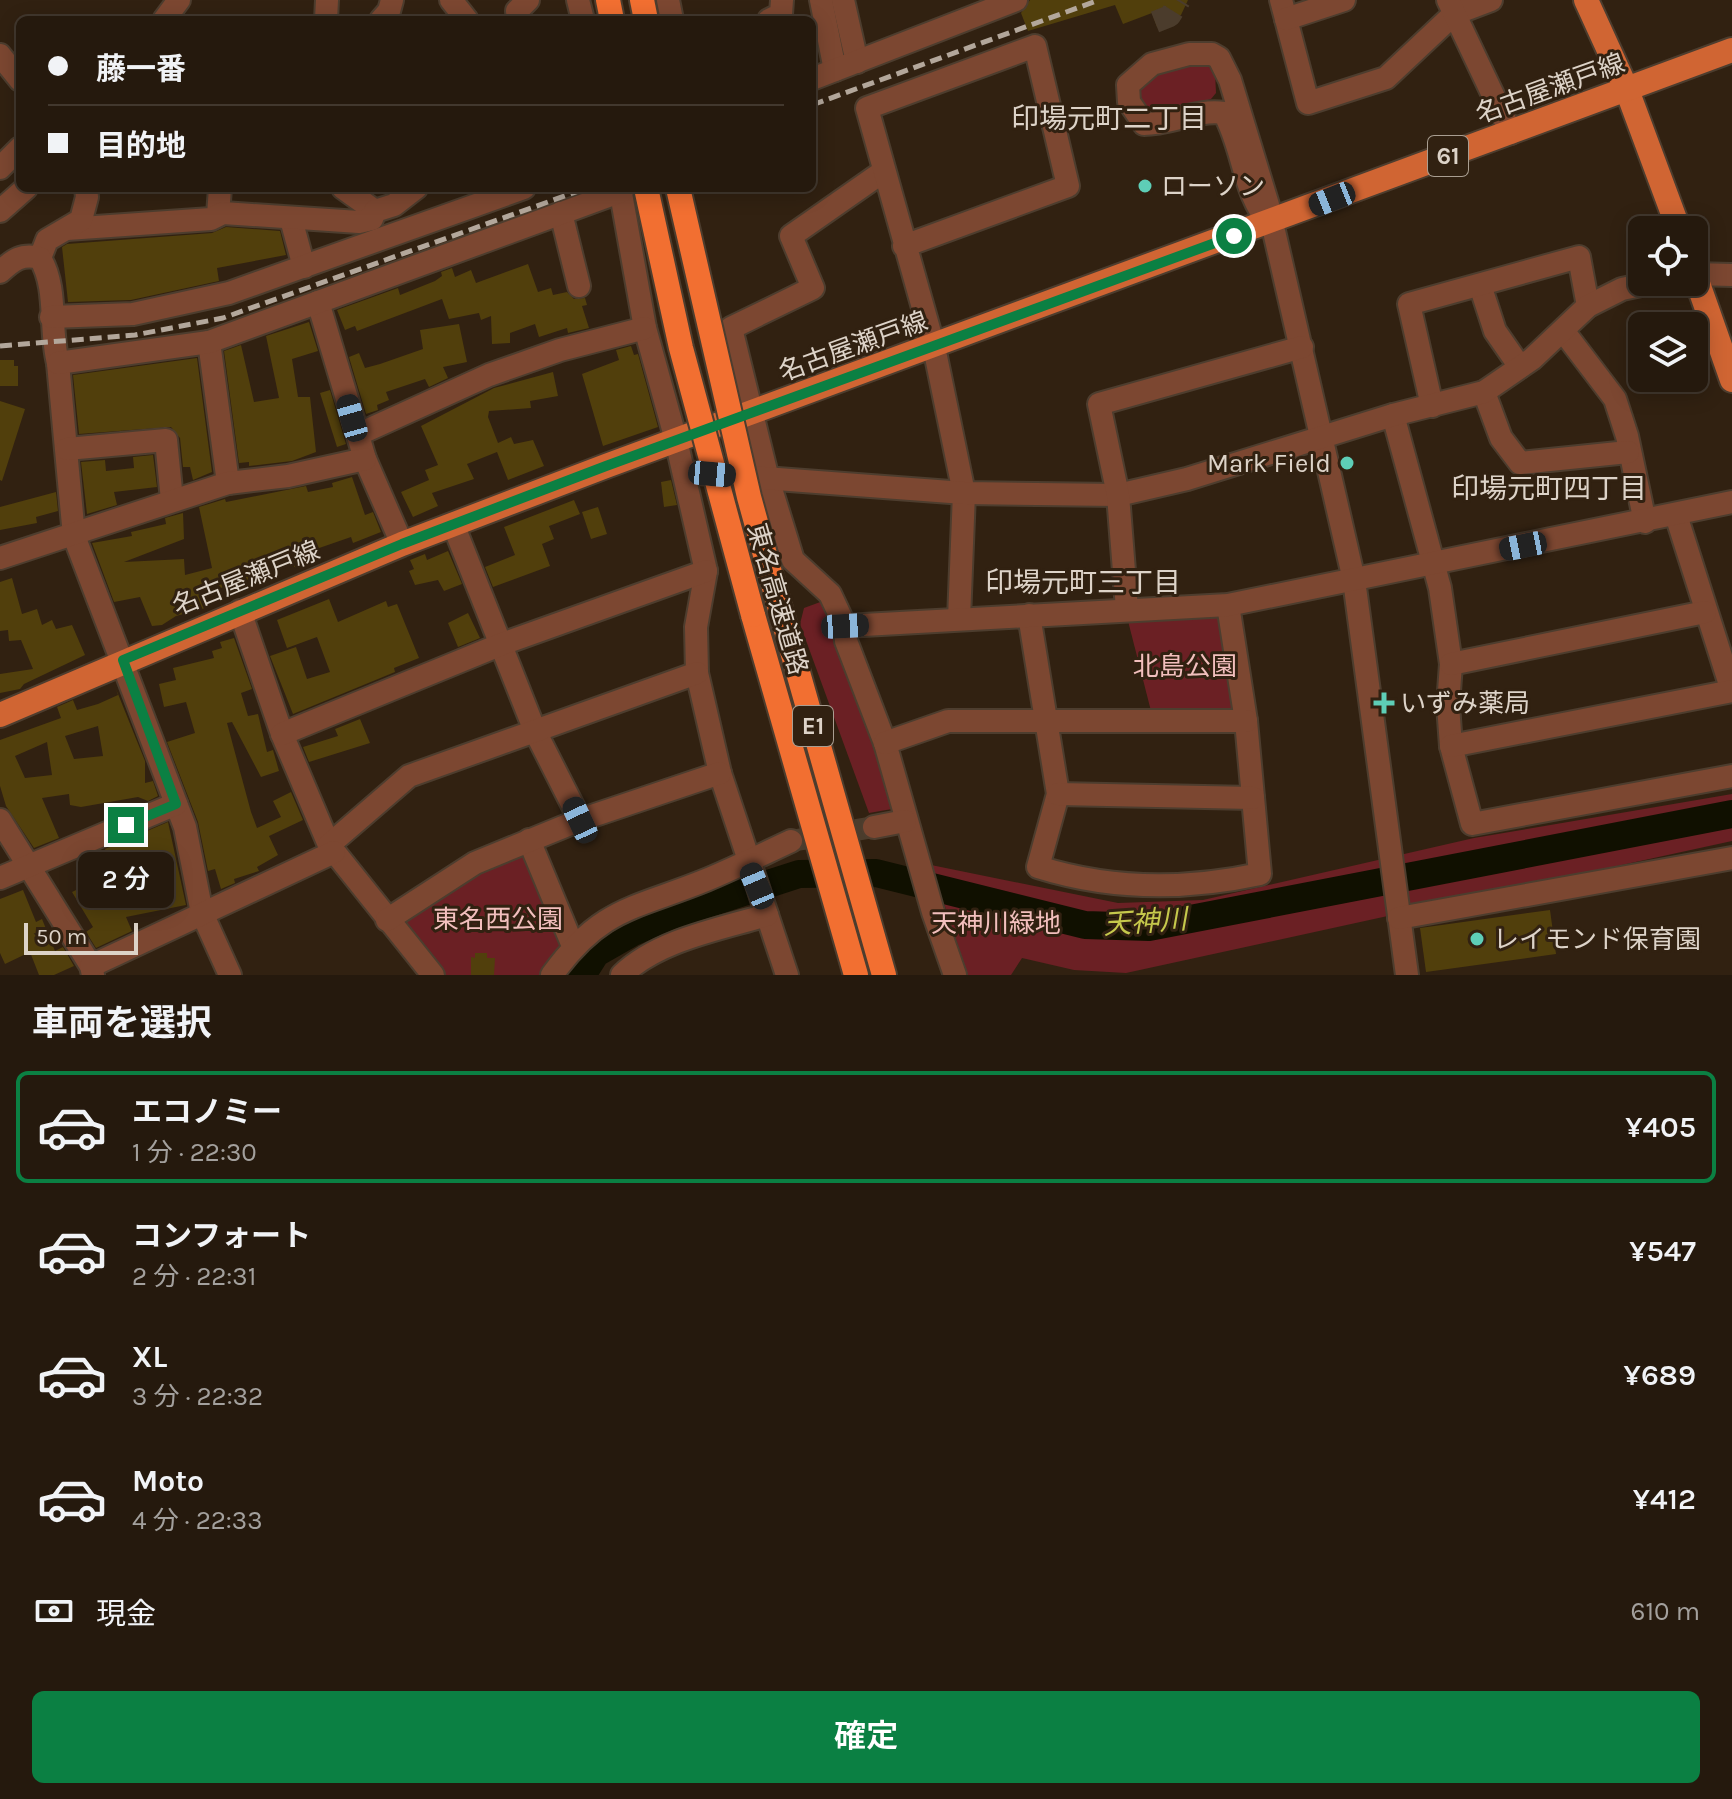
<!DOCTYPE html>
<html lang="ja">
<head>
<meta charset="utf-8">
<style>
	body { margin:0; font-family:Karla,"Noto Sans JP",sans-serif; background:#2d2216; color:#f1f3f6; height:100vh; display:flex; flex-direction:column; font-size:30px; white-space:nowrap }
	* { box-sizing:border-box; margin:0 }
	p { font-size:26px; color:#a3a09d }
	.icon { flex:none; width:44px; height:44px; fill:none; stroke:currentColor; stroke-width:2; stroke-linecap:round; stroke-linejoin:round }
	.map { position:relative; height:975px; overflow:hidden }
	.side { display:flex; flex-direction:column; background:#25190d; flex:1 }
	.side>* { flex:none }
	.hud { position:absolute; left:16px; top:16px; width:800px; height:176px; border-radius:12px; box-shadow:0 4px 20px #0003,0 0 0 2px #42382e; display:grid; align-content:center; height:176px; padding:0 32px; background:#25190d }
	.fabs { position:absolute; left:1628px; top:216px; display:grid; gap:16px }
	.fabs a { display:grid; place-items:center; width:80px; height:80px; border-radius:12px; background:#25190d; box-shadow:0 4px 20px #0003,0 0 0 2px #42382e; font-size:40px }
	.scale { position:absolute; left:24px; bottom:20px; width:114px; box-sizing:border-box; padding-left:8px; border:4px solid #ddd3c8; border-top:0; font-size:22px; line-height:28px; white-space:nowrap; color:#ddd3c8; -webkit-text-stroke:6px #312111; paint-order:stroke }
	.end { position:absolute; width:36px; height:36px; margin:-18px; border:10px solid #0b8043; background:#fff; box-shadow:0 0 0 4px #fff }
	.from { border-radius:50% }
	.bubble { position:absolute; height:56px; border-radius:12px; background:#25190d; box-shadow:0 4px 20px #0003,0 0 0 2px #42382e; font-size:26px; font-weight:600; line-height:56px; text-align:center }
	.car { position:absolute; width:24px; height:48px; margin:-24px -12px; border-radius:10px; box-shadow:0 0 6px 2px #0007; background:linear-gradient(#222 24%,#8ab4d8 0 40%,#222 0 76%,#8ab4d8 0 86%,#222 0) }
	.hud b { display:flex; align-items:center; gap:28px; height:76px; font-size:30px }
	.hud b+b { border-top:2px solid #42382e }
	.hud i { width:20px; height:20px; background:#f1f3f6 }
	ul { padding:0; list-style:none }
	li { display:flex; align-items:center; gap:24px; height:112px; margin:0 16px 12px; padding:0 16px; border:4px solid transparent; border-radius:12px }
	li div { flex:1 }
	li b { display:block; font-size:30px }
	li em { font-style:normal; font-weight:600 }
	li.selected { border-color:#0b8043 }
	li>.icon { width:72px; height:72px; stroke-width:1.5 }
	h2 { padding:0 32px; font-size:36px; line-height:96px }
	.pay { display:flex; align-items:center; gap:20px; height:88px; padding:0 32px; font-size:30px }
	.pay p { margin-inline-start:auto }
	.cta { display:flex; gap:16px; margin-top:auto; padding:16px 32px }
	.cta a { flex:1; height:92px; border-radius:12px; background:#0b8043; color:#fff; font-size:32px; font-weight:600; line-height:92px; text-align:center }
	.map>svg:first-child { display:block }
	.green { fill:#6b2024 }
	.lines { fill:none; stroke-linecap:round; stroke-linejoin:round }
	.river { stroke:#101000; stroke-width:28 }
	.building { fill:#513f0c; fill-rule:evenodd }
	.minor-tunnel { stroke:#4b3c2c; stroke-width:22; stroke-dasharray:22 11; stroke-linecap:butt }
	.minor-casing { stroke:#4d3d2e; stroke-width:26 }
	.major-casing { stroke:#4d3d2e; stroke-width:28 }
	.highway-casing { stroke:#4d3d2e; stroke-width:28 }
	.minor { stroke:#7c4731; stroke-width:22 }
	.major { stroke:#d06533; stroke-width:24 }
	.highway { stroke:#f26f31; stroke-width:24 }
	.rail { stroke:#b3a79b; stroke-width:5; stroke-dasharray:12 6; stroke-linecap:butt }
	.highway-bridge-casing { stroke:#4d3d2e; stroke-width:28; stroke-linecap:butt }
	.highway-bridge { stroke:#f26f31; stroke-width:24 }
	.route { stroke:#0b8043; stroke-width:10 }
	.poi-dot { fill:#5eceb7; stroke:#312111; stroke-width:3 }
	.labels { text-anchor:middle; stroke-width:6; stroke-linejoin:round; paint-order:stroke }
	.shield { fill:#312111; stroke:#a99e91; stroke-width:2 }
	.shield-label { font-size:24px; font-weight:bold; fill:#ddd3c8 }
	.street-label { font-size:26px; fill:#ddd3c8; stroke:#312111 }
	.poi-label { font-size:26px; fill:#ddd3c8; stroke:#312111; text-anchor:start }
	.park-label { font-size:26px; fill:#f2bfbd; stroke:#312111 }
	.neighbourhood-label { font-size:28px; fill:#ddd3c8; stroke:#312111 }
	.water-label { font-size:28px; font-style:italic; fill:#c6c94c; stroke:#312111 }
</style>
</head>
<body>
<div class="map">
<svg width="1732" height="975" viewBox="0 0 1732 975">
	<rect width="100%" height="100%" fill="#312111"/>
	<g class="green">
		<polygon points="1192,63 1207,65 1215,72 1216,93 1211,99 1159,113 1145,109 1139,91 1147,76"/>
		<polygon points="823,601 877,746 892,809 869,813 800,624 804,608"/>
		<polygon points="1223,613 1235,712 1151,711 1127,617"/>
		<polygon points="1732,794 1732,841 1126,973 1074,970 1022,958 1011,975 968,975 931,865 1118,903 1203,900 1474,838"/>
		<polygon points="523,851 566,943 542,975 441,975 397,921 490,862"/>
	</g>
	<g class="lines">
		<polyline class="river" points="582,975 596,953 631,933 670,916 799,874 876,873 1085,925 1149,927 1732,814"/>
	</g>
	<g class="building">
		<polygon points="1030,0 1188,0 1181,15 1157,27 1152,13 1123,24 1115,5 1028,31 1021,13"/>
		<polygon points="226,227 280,231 286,255 217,268 219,281 131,300 68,302 62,247 67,244 212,233"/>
		<polygon points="528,264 538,292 551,288 553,295 567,292 574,299 585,298 587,305 582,306 589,328 568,333 567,328 539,337 535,324 510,333 510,343 492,344 491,316 481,320 479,313 449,319 442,299 357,331 355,326 345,330 337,310 398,288 400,295 435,281 442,276 441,272 452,268 455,277 471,270 476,283"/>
		<polygon points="309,322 318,351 292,359 298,397 310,397 316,452 292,461 249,466 249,462 239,463 224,351 241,345 254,402 279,398 266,336"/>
		<polygon points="459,324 467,362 443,367 448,378 429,387 425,379 386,392 389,400 377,405 378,410 366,414 349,357 359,353 365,368 380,364 423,349 420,330"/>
		<polygon points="631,346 634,355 638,354 658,427 603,446 582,374 619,360 616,350"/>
		<polygon points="197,358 212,472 193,480 190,467 183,467 180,438 171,427 79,434 73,375"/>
		<polygon points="0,360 14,360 14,366 18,366 18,386 0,386"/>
		<polygon points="553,372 558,396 530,401 531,408 489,411 488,417 498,443 511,437 514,444 533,440 544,466 508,480 497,452 467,464 474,479 432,493 438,506 413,517 401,492 429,480 425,470 438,465 421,426 494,388"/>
		<polygon points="330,390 346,444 337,447 320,393"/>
		<polygon points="0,401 25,409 2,481 0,480"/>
		<polygon points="153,455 157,487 114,492 117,505 87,514 81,462 105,460 106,471 134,468 133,457"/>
		<polygon points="352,477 365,515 373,512 381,532 353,543 351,537 299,555 296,568 284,558 253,564 258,577 207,592 209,607 176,616 162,625 152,626 140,597 114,602 92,543 132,536 131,532 166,524 165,518 183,513 184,539 124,562 184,559 185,575 212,568 199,507 225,499 226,502 306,486 308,492 333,487 332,483"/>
		<polygon points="671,480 677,505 664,507 661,482"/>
		<polygon points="56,492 58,511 36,517 37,523 0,530 0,507"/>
		<polygon points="574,500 580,514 549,526 554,539 542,544 550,566 493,587 485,567 515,555 504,527"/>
		<polygon points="598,507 607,534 591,539 582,512"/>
		<polygon points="448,551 462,584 444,591 438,580 415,585 409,571 414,569 410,560 425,554 427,560"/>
		<polygon points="12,578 22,614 37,609 42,625 52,620 56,629 72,625 85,655 24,684 20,689 0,693 0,674 33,669 21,640 9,641 8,630 0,631 0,582"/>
		<polygon points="329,599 338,622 386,601 388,607 397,604 419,658 394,668 395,672 293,714 270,656 296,647 307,679 330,672 317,637 287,648 277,620"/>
		<polygon points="468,613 480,638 458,647 448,623"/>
		<polygon points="234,638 252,689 241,693 248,716 258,714 267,752 273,750 279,771 261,777 232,722 227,723 251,812 257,828 281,817 273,801 291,792 303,820 269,836 278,855 257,867 259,871 234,879 235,883 221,889 215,869 208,871 198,822 167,742 195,733 186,702 164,707 159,684 176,680 173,668 214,658 212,651 222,648 220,642"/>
		<path d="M116,689L145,761V783L153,781L158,796L148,801L138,797L81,807L70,805L69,794L42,798L59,838L34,848L6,806L0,786V740L61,718L57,707L73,700L77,710L98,704L118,695ZM98,726L103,756L74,759L65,736ZM47,742L52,775L25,778L15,756Z"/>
		<polygon points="360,719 370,743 309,762 303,747 338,736 335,729"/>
		<polygon points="168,822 186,905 126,917 132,931 96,948 86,932 93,927 72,892 101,878 111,894 166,883 158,851 109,863 105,849"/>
		<polygon points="23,890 36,922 42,919 55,951 63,947 74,966 54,975 39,975 30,952 5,964 0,953 0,899"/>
		<polygon points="1550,910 1556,954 1426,972 1420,928"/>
		<polygon points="475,953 487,953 487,958 495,958 494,975 471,975 471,957 475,958"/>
	</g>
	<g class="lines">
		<g class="minor-tunnel">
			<polyline points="1155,22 1170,16 1180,0"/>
			<polyline points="791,841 874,827"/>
		</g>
		<defs>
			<g id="minor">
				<polyline points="451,0 467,20"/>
				<polyline points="578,0 583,20"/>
				<polyline points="668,0 672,20"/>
				<polyline points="821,0 835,70"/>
				<polyline points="843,0 857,62"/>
				<polyline points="1281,0 1308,103 1386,78 1454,14 1491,0"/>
				<polyline points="1448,0 1511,133"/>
				<polyline points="517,11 528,0"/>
				<polyline points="1286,19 1344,0"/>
				<polyline points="164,20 179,0"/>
				<polyline points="326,20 327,0"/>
				<polyline points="381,20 389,11 392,0"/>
				<polyline points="769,20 781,14 782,0"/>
				<polyline points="0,55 20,80"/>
				<polyline points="812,79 1016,0"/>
				<polyline points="0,168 20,148"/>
				<polyline points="884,171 791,236 813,288 731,328 768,479 793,560 830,594 845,626 846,641 885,743 933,912 955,975"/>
				<polyline points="343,188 375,211"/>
				<polyline points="620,188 645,328 676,440 706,571 696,627 697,673 720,773 787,975"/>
				<polyline points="0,211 26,188"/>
				<polyline points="561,213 579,286"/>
				<polyline points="218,215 220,188"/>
				<polyline points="291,219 304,267"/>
				<path d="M1270,224C1243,193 1244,149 1224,113C1197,109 1171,124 1144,124L1129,102L1128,85L1152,64L1189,54H1212L1219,58L1230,80L1268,205L1354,580L1407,975"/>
				<polyline points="67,229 211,219 223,213 359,222 372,219 375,211 394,205 416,188"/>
				<polyline points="904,246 1068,186 1035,46 867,108 934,347 964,493 959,619"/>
				<polyline points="40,258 47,240 81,220 87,197 86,188"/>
				<path d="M0,272C13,260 22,253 40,258C58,288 49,328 58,363L74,536L185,827L202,913L230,975"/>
				<polyline points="1694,274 1732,275"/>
				<polyline points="1480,285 1495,331 1520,367"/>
				<polyline points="318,302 365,459 402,544"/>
				<polyline points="51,317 133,314 229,293 524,188"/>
				<polyline points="1564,332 1615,399 1627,436 1645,522"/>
				<polyline points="209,342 228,483"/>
				<polyline points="58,363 209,342 622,191"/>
				<polyline points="1484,392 1501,438 1520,463 1628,452"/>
				<polyline points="1432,406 1409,304 1579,257 1588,306"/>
				<polyline points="1393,415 1440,588 1451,664 1448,705 1451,746 1472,824 1732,776"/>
				<polyline points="359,434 489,375 560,350 645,328"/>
				<polyline points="67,449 166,440 172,500"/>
				<polyline points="684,472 964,493 1118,495 1187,479 1393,415 1484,392 1532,359 1588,306 1622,289 1655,282"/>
				<polyline points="1676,515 1732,691"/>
				<polyline points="453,524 535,731 580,820"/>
				<polyline points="0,558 228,483 288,476 365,459"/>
				<polyline points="1127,609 1118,495 1099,404 1302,347"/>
				<polyline points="240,611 282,734 329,845 433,975"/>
				<path d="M1029,615L1058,794L1038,867C1111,890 1186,890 1260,874L1246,721L1228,605"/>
				<polyline points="845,626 1228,605 1732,502"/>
				<polyline points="1451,664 1705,612"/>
				<polyline points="282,734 502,644 706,571"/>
				<polyline points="885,743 948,721 1246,721"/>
				<polyline points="1451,746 1732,691"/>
				<polyline points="1058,794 1253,798"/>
				<polyline points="0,820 91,966 93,975"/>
				<polyline points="874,827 905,821"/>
				<polyline points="529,840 573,946"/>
				<polyline points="329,845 409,776 697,673"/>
				<polyline points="0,878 176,804"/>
				<polyline points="1399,918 1732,858"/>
				<polyline points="387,920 475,863 580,820 720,773"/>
				<polyline points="91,966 334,852"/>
				<path d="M552,975C601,907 635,909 706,880C735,868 763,854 791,841"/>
				<path d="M622,975C658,940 720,929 767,915"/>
			</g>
			<g id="major">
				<polyline points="1586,0 1627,90 1679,230"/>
				<polyline points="1694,272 1732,380"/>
				<polyline points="0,715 402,544 606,466 1732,50"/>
			</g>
			<g id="highway">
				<polyline points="608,0 612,20"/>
				<polyline points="642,0 646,20"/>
				<polyline points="780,609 884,975"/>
				<polyline points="753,615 856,975"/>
			</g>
		</defs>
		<use href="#minor" class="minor-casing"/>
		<use href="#major" class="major-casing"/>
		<use href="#highway" class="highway-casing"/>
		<use href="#minor" class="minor"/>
		<use href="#major" class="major"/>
		<use href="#highway" class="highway"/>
		<g class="rail">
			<polyline points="812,105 1099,0"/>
			<polyline points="0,346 135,335 223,318 587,188"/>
		</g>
		<defs>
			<g id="highway-bridge">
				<polyline points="646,188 681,348 753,615"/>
				<polyline points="678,188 749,497 780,609"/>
			</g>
		</defs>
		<use href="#highway-bridge" class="highway-bridge-casing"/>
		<use href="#highway-bridge" class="highway-bridge"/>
	</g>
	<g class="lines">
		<polyline class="route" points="126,825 176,804 123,660 402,544 606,466 1234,236"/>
	</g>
	<g class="poi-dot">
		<circle cx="1145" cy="186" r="8"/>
		<circle cx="1347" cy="463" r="8"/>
		<path d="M1380 691h8v8h8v8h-8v8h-8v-8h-8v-8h8z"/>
		<circle cx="1477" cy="939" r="8"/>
	</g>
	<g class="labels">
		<g class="shield">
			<rect x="1428" y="136" width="40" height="40" rx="6"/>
			<rect x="793" y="706" width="40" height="40" rx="6"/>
		</g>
		<g class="shield-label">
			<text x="1448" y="164">61</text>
			<text x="813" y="734">E1</text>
		</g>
		<g class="street-label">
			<text transform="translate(1550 88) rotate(-20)" y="9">名古屋瀬戸線</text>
			<text transform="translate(853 346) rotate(-20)" y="9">名古屋瀬戸線</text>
			<text transform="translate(246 578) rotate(-22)" y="9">名古屋瀬戸線</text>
			<text transform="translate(778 599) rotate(74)" y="9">東名高速道路</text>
		</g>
		<g class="poi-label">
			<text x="1161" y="195">ローソン</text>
			<text x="1331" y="472" text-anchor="end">Mark Field</text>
			<text x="1400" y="712">いずみ薬局</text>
			<text x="1493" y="948">レイモンド保育園</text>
		</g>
		<g class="park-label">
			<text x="1185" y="675">北島公園</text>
			<text x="498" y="928">東名西公園</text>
			<text x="996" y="932">天神川緑地</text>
		</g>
		<g class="neighbourhood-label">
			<text x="1109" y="128">印場元町二丁目</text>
			<text x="1549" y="498">印場元町四丁目</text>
			<text x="1083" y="592">印場元町三丁目</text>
		</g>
		<g class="water-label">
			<text transform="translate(1145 921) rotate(-4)" y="10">天神川</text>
		</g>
	</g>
</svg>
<div class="fabs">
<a><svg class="icon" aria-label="locate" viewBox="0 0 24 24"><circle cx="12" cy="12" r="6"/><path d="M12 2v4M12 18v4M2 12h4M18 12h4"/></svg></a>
<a><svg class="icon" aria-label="layers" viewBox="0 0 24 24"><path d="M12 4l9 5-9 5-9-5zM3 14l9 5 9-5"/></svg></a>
</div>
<div class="scale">50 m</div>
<i class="end from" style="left:1234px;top:236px"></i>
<i class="end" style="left:126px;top:825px"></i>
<div class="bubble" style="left:78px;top:852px;width:96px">2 分</div>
<i class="car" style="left:1332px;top:199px;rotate:248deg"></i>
<i class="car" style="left:352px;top:418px;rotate:344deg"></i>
<i class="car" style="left:712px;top:474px;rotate:95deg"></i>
<i class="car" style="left:1523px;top:546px;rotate:259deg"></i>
<i class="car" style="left:845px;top:626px;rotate:87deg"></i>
<i class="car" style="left:580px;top:820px;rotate:335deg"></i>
<i class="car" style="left:757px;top:886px;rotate:337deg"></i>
<div class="hud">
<b><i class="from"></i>藤一番</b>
<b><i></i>目的地</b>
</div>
</div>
<section class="side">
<h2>車両を選択</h2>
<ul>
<li class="selected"><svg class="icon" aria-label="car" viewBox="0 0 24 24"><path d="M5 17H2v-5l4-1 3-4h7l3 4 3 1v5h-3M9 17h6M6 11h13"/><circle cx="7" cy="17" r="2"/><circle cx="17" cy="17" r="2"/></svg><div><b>エコノミー</b><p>1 分 · 22:30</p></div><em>¥405</em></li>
<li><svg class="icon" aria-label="car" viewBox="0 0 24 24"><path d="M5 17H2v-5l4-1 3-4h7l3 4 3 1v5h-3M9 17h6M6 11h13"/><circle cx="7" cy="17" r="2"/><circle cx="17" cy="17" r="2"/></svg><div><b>コンフォート</b><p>2 分 · 22:31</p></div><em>¥547</em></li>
<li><svg class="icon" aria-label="car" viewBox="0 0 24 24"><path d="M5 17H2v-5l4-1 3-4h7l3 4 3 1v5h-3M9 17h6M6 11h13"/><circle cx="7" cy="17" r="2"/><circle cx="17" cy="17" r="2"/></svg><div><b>XL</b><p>3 分 · 22:32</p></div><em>¥689</em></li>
<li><svg class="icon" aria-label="car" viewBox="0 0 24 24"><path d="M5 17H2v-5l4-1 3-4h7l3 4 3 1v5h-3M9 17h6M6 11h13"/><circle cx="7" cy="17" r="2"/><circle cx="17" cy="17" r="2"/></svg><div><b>Moto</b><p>4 分 · 22:33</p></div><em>¥412</em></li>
</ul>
<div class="pay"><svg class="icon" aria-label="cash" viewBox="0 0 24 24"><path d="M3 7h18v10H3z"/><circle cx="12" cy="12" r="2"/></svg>現金<p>610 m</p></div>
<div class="cta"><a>確定</a></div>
</section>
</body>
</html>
